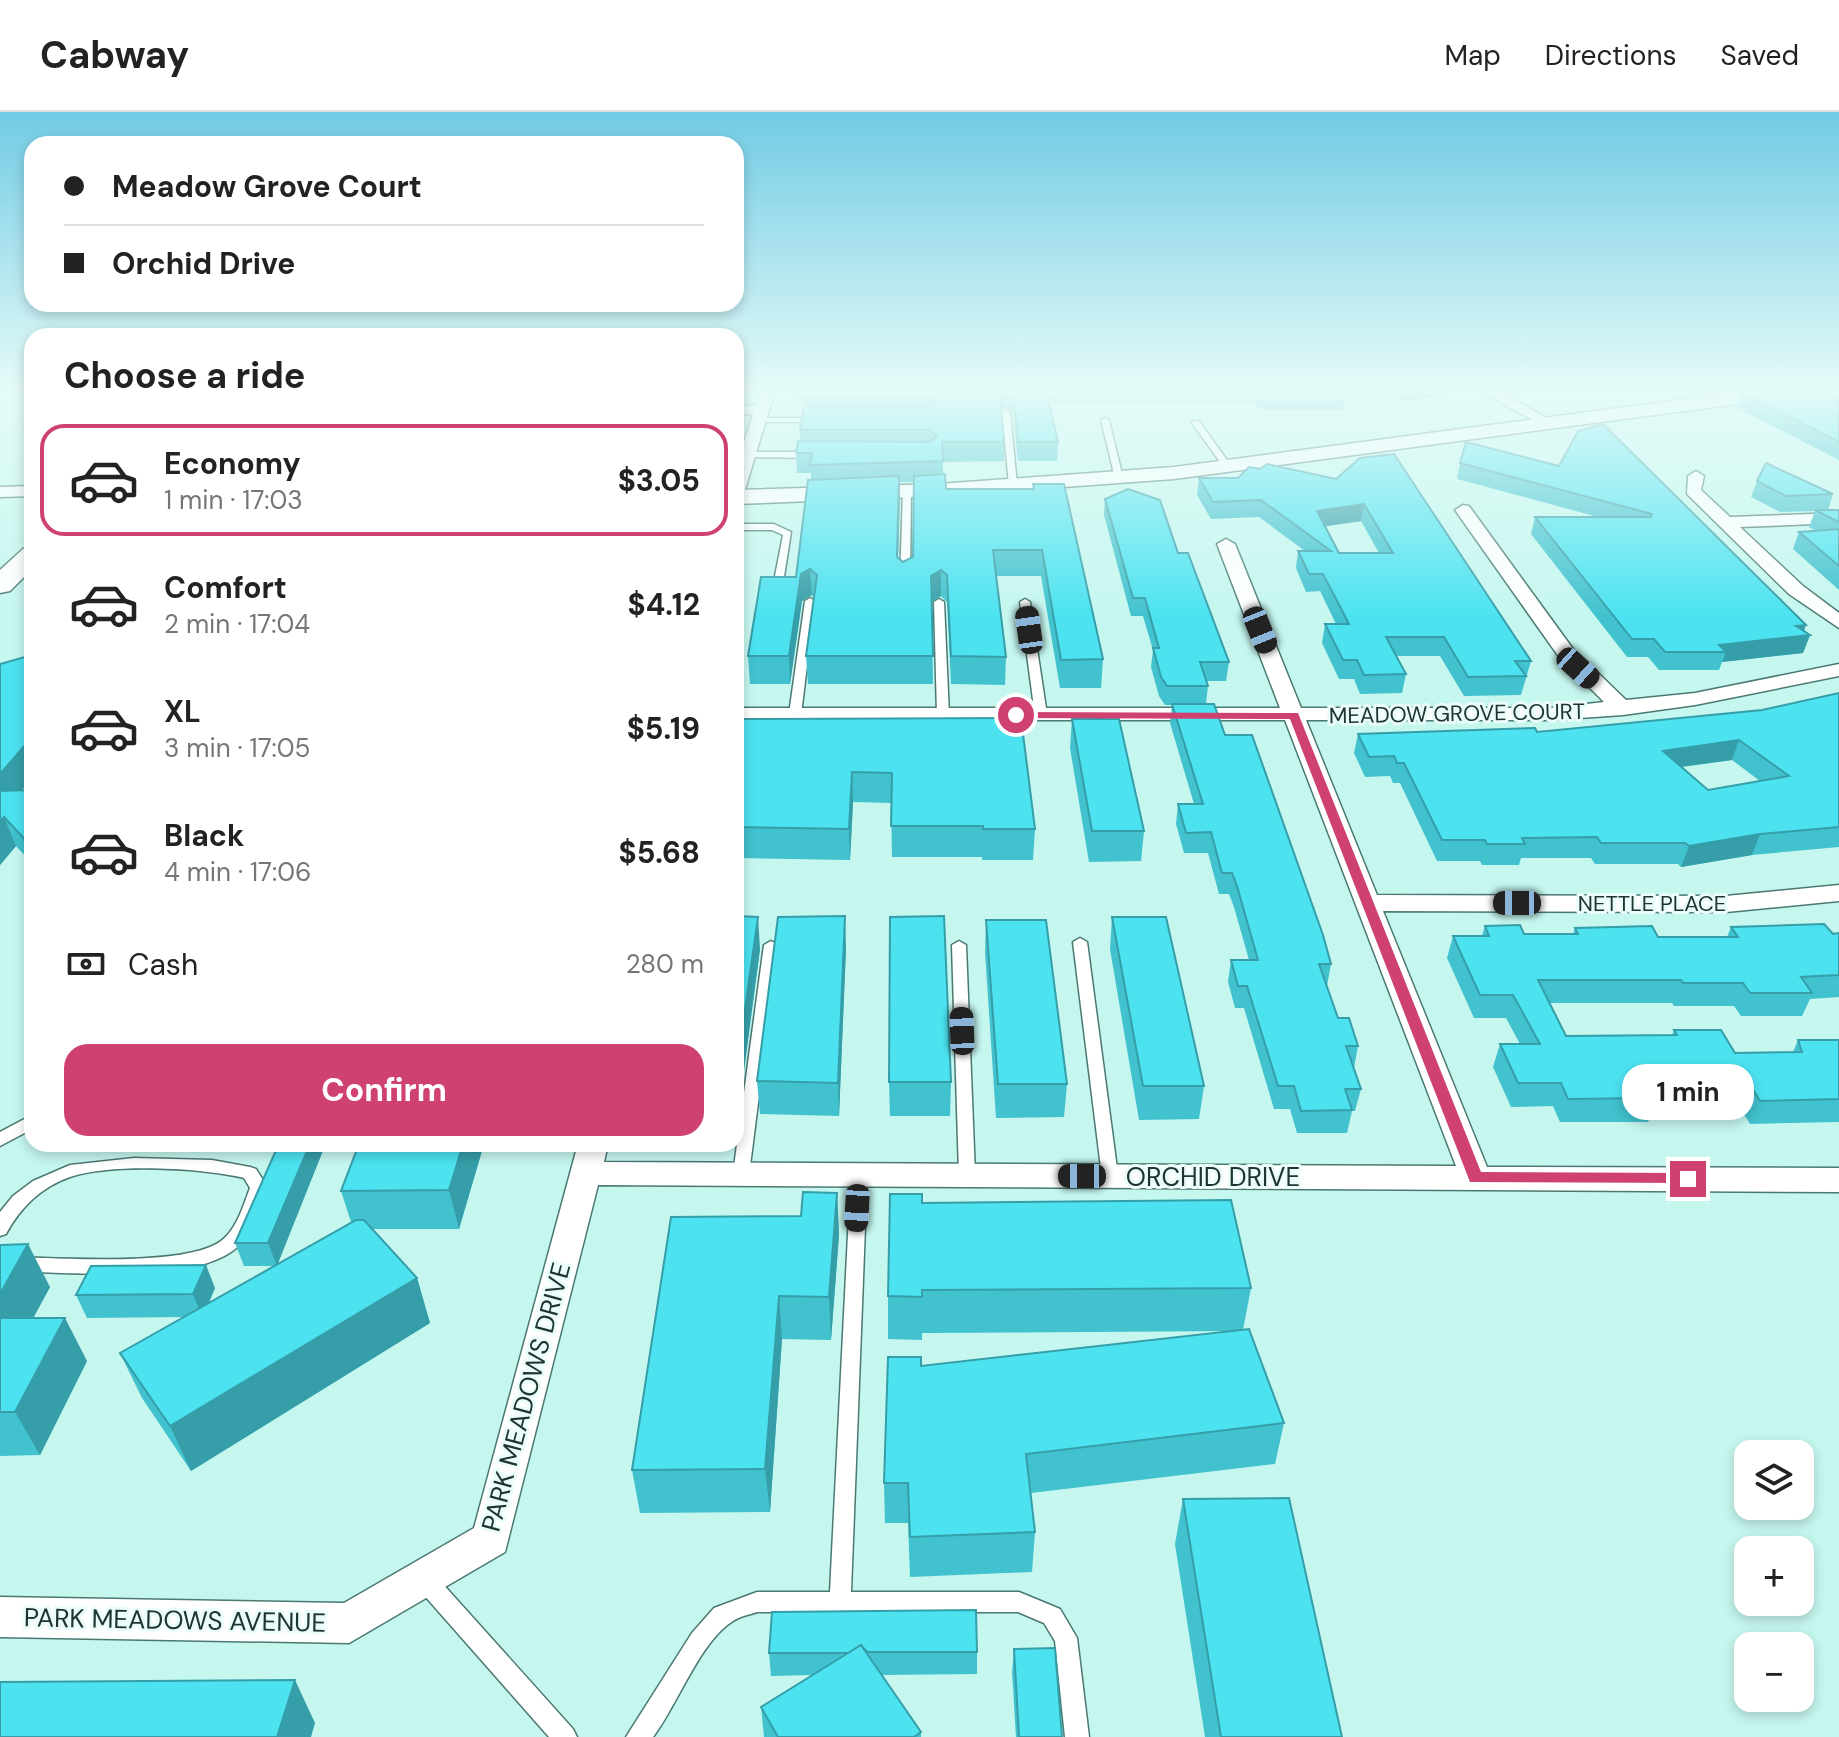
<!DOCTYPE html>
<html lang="en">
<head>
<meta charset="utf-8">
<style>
	body { margin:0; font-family:"DM Sans",sans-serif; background:#f2f2f2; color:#222; height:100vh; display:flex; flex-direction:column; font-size:30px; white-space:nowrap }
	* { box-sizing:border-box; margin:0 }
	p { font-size:26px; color:#767676 }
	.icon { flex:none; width:44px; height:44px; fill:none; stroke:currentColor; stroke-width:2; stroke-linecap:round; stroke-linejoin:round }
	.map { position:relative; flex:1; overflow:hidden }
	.sheet { position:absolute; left:24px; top:216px; width:720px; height:824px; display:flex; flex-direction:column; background:#fff; border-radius:24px; box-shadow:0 4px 12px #0003 }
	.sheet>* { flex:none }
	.hud { position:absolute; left:24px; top:24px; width:720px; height:176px; border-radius:24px; box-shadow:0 4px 12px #0003; display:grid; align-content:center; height:176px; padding:0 40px; background:#fff }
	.tools { position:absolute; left:1734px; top:1328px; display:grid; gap:16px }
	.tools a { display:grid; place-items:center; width:80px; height:80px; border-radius:16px; background:#fff; box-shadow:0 4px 12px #0003; font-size:40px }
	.end { position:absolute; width:36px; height:36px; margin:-18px; border:10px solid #cf4270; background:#fff; box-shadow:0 0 0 4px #fff }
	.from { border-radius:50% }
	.bubble { position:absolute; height:56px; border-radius:24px; background:#fff; box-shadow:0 4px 12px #0003; font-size:26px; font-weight:700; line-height:56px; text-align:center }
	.car { position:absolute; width:24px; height:48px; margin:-24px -12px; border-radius:10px; box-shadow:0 0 6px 2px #0007; background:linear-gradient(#222 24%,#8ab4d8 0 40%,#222 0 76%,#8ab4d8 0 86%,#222 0) }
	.hud b { display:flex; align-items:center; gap:28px; height:76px; font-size:30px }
	.hud b+b { border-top:2px solid #e0e0e0 }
	.hud i { width:20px; height:20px; background:#222 }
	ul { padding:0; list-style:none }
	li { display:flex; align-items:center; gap:24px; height:112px; margin:0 16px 12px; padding:0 24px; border:4px solid transparent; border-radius:24px }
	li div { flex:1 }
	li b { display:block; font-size:30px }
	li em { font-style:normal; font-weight:700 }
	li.active { border-color:#cf4270 }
	li>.icon { width:72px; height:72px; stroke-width:1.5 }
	h2 { padding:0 40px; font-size:36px; line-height:96px }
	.pay { display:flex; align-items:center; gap:20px; height:88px; padding:0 40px; font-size:30px }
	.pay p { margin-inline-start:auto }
	.primary-button { display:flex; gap:16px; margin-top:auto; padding:16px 40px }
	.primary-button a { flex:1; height:92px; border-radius:24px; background:#cf4270; color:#fff; font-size:32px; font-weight:700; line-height:92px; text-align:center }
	header { display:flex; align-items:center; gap:48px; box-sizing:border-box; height:112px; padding:0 40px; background:#fff; border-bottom:2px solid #e0e0e0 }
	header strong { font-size:38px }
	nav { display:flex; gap:44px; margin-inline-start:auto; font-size:28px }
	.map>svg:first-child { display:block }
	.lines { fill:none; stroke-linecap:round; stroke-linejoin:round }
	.service-casing { stroke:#4a7972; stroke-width:3 }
	.minor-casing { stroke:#4a7972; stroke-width:3 }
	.tertiary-casing { stroke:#4a7972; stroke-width:3 }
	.secondary-casing { stroke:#4a7972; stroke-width:3 }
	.service { fill:#fff; fill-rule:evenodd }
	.minor { fill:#fff; fill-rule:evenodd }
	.tertiary { fill:#fff; fill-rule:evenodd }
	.secondary { fill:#fff; fill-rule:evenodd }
	.wall { fill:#41c2ce; fill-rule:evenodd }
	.shaded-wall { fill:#359ea8 }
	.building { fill:#4ce2f0; stroke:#359ea8; stroke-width:2; fill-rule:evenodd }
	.route { fill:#cf4270 }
	.labels { text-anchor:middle; stroke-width:6; stroke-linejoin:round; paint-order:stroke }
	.street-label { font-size:22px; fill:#203431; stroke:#eafdfa }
	.near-street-label { font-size:26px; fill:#203431; stroke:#eafdfa }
</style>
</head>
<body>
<header>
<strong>Cabway</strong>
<nav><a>Map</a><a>Directions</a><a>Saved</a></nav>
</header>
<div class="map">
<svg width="1839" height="1625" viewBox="0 0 1839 1625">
	<rect width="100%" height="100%" fill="#c5f7ef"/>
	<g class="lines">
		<defs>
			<g id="service">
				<polygon points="1006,298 1010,300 1017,373 1013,376 1009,373 1002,300"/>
				<polygon points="760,306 820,306 824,308 820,310 757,310 756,308"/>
				<polygon points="1105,306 1109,308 1123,366 1119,369 1115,366 1101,308"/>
				<polygon points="1193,309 1199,309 1232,355 1231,357 1225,357 1192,311"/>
				<polygon points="749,340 813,340 817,343 813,346 746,345 746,341"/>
				<polygon points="907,376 911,379 910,467 905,470 900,467 903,379"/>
				<polygon points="736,412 774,412 791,420 783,471 774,469 783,423 772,418 736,418"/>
				<polygon points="810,486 815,489 801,602 795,605 789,602 805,489"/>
				<polygon points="939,487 944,490 949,603 943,606 937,603 934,490"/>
				<polygon points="1025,487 1030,490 1047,603 1041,606 1035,603 1020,490"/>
				<polygon points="1080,826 1087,830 1118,1064 1116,1068 1110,1070 1104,1068 1102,1064 1073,830"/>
				<polygon points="771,829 778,833 749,1062 747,1066 741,1068 735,1066 733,1062 764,833"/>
				<polygon points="959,829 966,833 975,1063 973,1067 967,1069 961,1067 959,1063 952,833"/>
				<polygon points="32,1003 32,1017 0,1034 0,1020"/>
				<path d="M134,1046L212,1048L250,1055L256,1057L268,1076C259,1097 251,1127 231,1140C184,1172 66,1160 10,1159L0,1154V1137L14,1145C60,1146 186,1155 221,1129C237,1117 243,1094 250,1076L244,1066C200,1056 114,1051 70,1065C41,1075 20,1096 6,1122L0,1124V1100L13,1084L33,1069L70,1053Z"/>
				<path d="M859,1057L865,1059L867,1063L851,1480H1019L1060,1497L1077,1526L1089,1625H1065L1055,1529L1044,1511L1018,1500H757C749,1503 740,1504 733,1509C700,1529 677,1594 653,1625H626L692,1521L714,1496L757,1480H830L851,1063L853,1059Z"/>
				<polygon points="424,1457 432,1460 573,1617 577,1625 549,1625 416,1474 413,1467 416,1460"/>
			</g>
			<g id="minor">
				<polygon points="761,278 775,278 744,381 736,386 736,355 753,302 736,302 736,294 756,294"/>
				<polygon points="1478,278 1496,278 1554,310 1542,313"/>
				<polygon points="1696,359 1704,364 1701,378 1730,405 1839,401 1839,411 1740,415 1803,474 1839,501 1839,516 1789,482 1687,382 1688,364"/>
				<polygon points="32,374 32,384 0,385 0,375"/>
				<polygon points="1463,393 1469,394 1573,537 1626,588 1695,581 1839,552 1839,564 1695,593 1623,603 1551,608 1306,608 1377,783 1726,784 1839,773 1839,789 1726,800 1383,799 1487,1055 1839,1056 1839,1080 598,1073 505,1440 349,1531 0,1525 0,1485 344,1491 474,1416 578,1032 608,1032 604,1050 1456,1054 1285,608 736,608 736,596 1280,596 1217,432 1226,427 1235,432 1301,596 1551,596 1604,590 1559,545 1455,398"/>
			</g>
			<polygon id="tertiary" points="1755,278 1805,278 1796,284 1174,367 938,384 736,392 736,378 938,372 1174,355"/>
			<polygon id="secondary" points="32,435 32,457 10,479 0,481 0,458 23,437"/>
		</defs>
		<use href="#service" class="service-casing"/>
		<use href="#minor" class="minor-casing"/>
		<use href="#tertiary" class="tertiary-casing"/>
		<use href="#secondary" class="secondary-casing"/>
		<use href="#service" class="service"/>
		<use href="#minor" class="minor"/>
		<use href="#tertiary" class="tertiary"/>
		<use href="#secondary" class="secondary"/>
	</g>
	<g class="wall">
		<path d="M799,278H1446L1444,284L1402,289L1391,281L1345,286L1343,298H1262L1254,291H1049L1058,330L1057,349H1018L1013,300L1005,295L1001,298L1004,330V349L943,350V362L946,377H1033V372L1103,547L1101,576H1060L1041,464H996L1006,545L1005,573L951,572L947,490L941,484L932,490L933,572H808L806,544L814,486L812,483L802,489L790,572H750L748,544L796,465L811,368V361H797L796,341L800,329V318L806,294L805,290H799ZM900,370H914L913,445L903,450L898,446Z"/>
		<polygon points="1758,278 1839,278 1839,348 1736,295 1741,280"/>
		<polygon points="1578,319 1810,523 1803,541 1722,550 1719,558 1659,558 1648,545 1627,545 1531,422 1535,405 1598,405 1457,367 1460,351 1559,354"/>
		<path d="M1199,366L1336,367L1531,549L1521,583L1464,584L1440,544H1396L1406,562L1402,581L1360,582L1354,567H1339L1322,531L1325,512H1336L1320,479L1306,480L1296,456L1298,439H1305L1259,405L1211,407L1197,383ZM1361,409L1379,441H1339L1325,414Z"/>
		<polygon points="1757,369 1833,382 1828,398 1839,398 1839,478 1793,437 1799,420 1816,419 1809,415 1815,399 1780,400 1751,385"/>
		<polygon points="1105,387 1178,441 1229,550 1226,569 1207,569 1208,574 1206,592 1225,623 1331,852 1327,874 1338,906 1358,934 1354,956 1361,977 1355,999 1352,999 1347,1021 1297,1021 1290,997 1274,997 1244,896 1235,896 1228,870 1231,848 1249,848 1234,795 1229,782 1219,782 1208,741 1184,741 1176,712 1178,692 1194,692 1170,611 1172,593 1165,593 1159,584 1151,555 1153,538 1143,504 1131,504 1104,403"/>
		<polygon points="32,543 32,666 22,678 32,678 32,751 16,734 0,753 0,552"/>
		<path d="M1839,581V735L1752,743L1681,755L1678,752H1595L1591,746H1521L1519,753H1482L1480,749H1437L1400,671H1393L1390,664L1365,665L1354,641L1358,622L1537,620L1762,598ZM1732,648L1760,669L1708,678L1682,655Z"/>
		<polygon points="1021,606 1035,717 1033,748 982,748 982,745 892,745 891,691 853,690 850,748 736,746 736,612"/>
		<polygon points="1072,607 1144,719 1141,749 1089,750 1070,636"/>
		<polygon points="736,804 760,837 738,1003 736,1003"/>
		<polygon points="1112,805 1204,974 1199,1007 1139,1008 1110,837"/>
		<polygon points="986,808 1067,972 1064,1005 996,1006 985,840"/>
		<polygon points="1485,814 1524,822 1573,822 1575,816 1658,825 1727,825 1731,815 1839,821 1839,885 1810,887 1802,904 1741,904 1734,894 1674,894 1672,891 1550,891 1566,924 1672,923 1674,918 1735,941 1793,940 1798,928 1839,928 1839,1010 1750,1012 1742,999 1652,1000 1648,1010 1560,1010 1553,994 1511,995 1493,955 1500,932 1520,932 1506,906 1474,906 1447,846 1453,824 1482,824"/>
		<polygon points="846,836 839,1004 760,1002 757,969"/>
		<polygon points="889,970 951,970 950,1004 890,1004"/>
		<polygon points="283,1032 332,1032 330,1036 324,1036 277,1152 351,1110 341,1079 484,1032 459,1117 373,1117 417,1166 430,1211 191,1359 142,1286 120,1241 183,1205 87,1206 76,1183 215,1176 209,1191 274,1154 244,1154 235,1131"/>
		<polygon points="837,1081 839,1123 831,1228 782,1227 770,1400 640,1401 632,1358 801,1104"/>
		<polygon points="922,1091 1251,1176 1243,1218 1284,1311 1275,1352 1031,1381 1035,1420 1032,1460 910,1465 908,1411 885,1411 884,1371 921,1254 1234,1219 922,1221 922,1228 888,1227 888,1184"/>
		<polygon points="0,1133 50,1175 33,1206 87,1249 40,1343 0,1344"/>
		<polygon points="1183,1387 1342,1625 1205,1625 1175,1432"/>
		<polygon points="1014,1537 1062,1625 1016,1625 1012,1560"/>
		<polygon points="977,1540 977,1562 882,1563 921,1620 921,1625 764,1625 761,1595 812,1563 771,1564 769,1541"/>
	</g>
	<g class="shaded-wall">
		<polygon points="1005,278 1005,295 999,300 1000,282"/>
		<polygon points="1337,278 1392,278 1391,281 1345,286 1346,280"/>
		<polygon points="1404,278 1446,278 1444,284 1402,289"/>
		<polygon points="899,364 900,389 897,471 897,445"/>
		<polygon points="1364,392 1361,409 1314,416 1317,399"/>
		<polygon points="810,457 812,483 802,489 790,572 789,544 801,462"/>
		<polygon points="941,458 941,484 931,490 931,464"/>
		<polygon points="1806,513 1802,524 1810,523 1803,541 1722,550 1726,540 1719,533 1796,514"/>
		<polygon points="32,625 32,666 2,702 0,697 0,662"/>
		<polygon points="1739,628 1732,648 1657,658 1663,639"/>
		<polygon points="852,660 853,690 850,748 849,717"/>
		<polygon points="4,705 16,734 0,753 0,709"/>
		<polygon points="1760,722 1752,743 1681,755 1689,734"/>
		<polygon points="845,804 846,836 839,1004 838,971"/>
		<polygon points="758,805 760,837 738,1003 736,982 736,961"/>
		<polygon points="310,1032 323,1032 324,1036 277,1154 268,1131"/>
		<polygon points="463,1032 484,1032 459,1117 449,1078"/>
		<polygon points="837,1081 839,1123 831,1228 829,1185"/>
		<polygon points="28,1132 50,1175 10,1249 0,1232 0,1182"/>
		<polygon points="206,1153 215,1176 202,1205 193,1182"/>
		<polygon points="417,1166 430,1211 191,1359 170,1314"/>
		<polygon points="779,1184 782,1227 770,1400 765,1357"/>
		<polygon points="65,1206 87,1249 40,1343 15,1300"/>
		<polygon points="295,1568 315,1611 311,1625 277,1625"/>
	</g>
	<g class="building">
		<polygon points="806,278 1004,278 1000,282 1004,330 942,330 943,349 810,353 812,341 796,341 798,329 930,330 937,324 930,318 800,318 804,294 929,294 936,291 929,285 805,285"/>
		<polygon points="1007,278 1046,278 1058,330 1018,330 1014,281"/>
		<polygon points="1262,278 1345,278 1346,280 1265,280"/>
		<polygon points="1758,278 1812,278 1839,290 1839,330 1741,280"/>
		<polygon points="1603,312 1806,513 1796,514 1810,523 1719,533 1726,540 1665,540 1654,527 1632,527 1535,405 1651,405 1652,402 1460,351 1466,330 1559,354 1578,319"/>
		<path d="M1394,342L1531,549H1515L1526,564L1468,565L1444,525H1386L1406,562L1364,563L1357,548H1343L1325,512H1349L1323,462H1309L1298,439H1331L1261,388L1213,390L1199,366H1238L1249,355L1260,357L1267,352L1336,367L1360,346ZM1364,392L1393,441H1339L1317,399Z"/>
		<polygon points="1766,351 1833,382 1786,384 1757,369"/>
		<polygon points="945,362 946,377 1034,377 1033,372 1064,372 1103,547 1061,548 1042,438 993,438 1006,545 951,544 947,463 941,458 931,464 933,544 806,544 817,463 810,457 801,462 789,544 748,544 761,465 796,465 808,368 899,364 897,445 903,450 913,445 914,364"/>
		<polygon points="1128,377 1160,388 1178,441 1188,441 1229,550 1200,550 1208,574 1167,574 1161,565 1153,536 1159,536 1145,486 1133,486 1105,387"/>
		<polygon points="1815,398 1839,398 1839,410"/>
		<polygon points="1839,417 1839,454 1799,420"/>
		<polygon points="32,543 32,625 0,662 0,552"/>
		<path d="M1839,581V715L1760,722L1689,734L1685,731H1601L1597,725L1522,726L1525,732H1487L1485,728H1442L1404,651H1397L1394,644L1369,645L1358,622L1505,617L1535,616L1537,620L1762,598ZM1739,628L1789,664L1708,678L1663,639Z"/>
		<polygon points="1172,592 1214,592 1225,623 1252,623 1323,823 1331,852 1319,852 1338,906 1349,906 1358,934 1346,934 1361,977 1345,977 1352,998 1301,999 1294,974 1278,974 1247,874 1238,874 1231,848 1258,848 1237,774 1232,761 1222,761 1211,720 1186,721 1178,692 1203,692"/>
		<polygon points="1021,606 1035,717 983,717 983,714 891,714 892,661 852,660 849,717 736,715 737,607"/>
		<polygon points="1072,607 1119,607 1144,719 1092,719"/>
		<polygon points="32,678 32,735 4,705 0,709 0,679"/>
		<polygon points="736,804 758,805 736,961"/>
		<polygon points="845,804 838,971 757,969 778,805"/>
		<polygon points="944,804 951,970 889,970 890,805"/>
		<polygon points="1112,805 1166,805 1204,974 1143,974"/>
		<polygon points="986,808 1046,808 1067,972 998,972"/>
		<polygon points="1824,812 1833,822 1839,821 1839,863 1801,865 1812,881 1750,881 1743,871 1683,871 1681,868 1538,868 1566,924 1677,923 1674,918 1721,918 1735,941 1802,940 1798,928 1839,928 1839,987 1760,989 1752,976 1652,976 1657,986 1568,987 1561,971 1518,971 1500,932 1540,932 1513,883 1480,883 1453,824 1489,824 1485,814 1520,813 1524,822 1578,822 1575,816 1652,814 1658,825 1738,825 1731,815"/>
		<polygon points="283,1032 310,1032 268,1131 235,1131 277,1036 281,1036"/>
		<polygon points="359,1032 463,1032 449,1078 341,1079"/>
		<polygon points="803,1080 837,1081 829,1185 779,1184 765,1357 632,1358 671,1105 801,1104"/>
		<polygon points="890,1082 922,1082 922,1091 1231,1088 1251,1176 922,1178 922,1185 888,1184"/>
		<polygon points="356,1108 364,1108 417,1166 170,1314 120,1241"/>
		<polygon points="28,1132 0,1182 0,1133"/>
		<polygon points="206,1153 193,1182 76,1183 91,1154"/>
		<polygon points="0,1206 65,1206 15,1300 0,1300"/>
		<polygon points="1249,1217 1284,1311 1026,1342 1035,1420 910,1425 908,1371 884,1371 888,1245 921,1245 921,1254"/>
		<polygon points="1289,1386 1342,1625 1221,1625 1183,1387"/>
		<polygon points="976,1498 977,1540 867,1540 861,1533 849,1541 769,1541 772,1500"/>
		<polygon points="861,1533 921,1620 914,1625 778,1625 761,1595"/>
		<polygon points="1055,1536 1062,1625 1019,1625 1014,1537"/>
		<polygon points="295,1568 277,1625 0,1625 0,1570"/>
	</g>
	<linearGradient id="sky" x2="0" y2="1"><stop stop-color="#71cbe4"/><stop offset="0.55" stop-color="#e5fbf8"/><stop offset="1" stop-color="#e5fbf8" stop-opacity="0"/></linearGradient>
	<rect width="1839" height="505" fill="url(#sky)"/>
	<polygon class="route" points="1013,600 1298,601 1481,1060 1688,1061 1693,1063 1693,1071 1470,1070 1290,607 1016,606"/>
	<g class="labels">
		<g class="street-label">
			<text transform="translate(1457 601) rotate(-1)" y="8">MEADOW GROVE COURT</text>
			<text x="1652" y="799">NETTLE PLACE</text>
		</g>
		<g class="near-street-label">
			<text x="1213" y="1074">ORCHID DRIVE</text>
			<text transform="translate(526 1285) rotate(-75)" y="9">PARK MEADOWS DRIVE</text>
			<text transform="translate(175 1508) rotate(1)" y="9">PARK MEADOWS AVENUE</text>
		</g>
	</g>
</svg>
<div class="tools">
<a><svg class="icon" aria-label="layers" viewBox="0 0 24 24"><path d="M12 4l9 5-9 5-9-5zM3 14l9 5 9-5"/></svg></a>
<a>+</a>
<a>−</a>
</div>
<i class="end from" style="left:1016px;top:603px"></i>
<i class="end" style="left:1688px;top:1067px"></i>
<div class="bubble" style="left:1622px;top:952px;width:132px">1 min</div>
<i class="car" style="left:1029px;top:518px;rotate:352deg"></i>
<i class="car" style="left:1260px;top:518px;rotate:158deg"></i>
<i class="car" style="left:1578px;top:556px;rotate:132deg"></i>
<i class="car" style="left:1517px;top:791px;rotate:270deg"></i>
<i class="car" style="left:962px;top:919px;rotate:358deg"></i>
<i class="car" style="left:1082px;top:1064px;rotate:270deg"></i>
<i class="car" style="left:857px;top:1096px;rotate:183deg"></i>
<div class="hud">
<b><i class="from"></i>Meadow Grove Court</b>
<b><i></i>Orchid Drive</b>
</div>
<section class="sheet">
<h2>Choose a ride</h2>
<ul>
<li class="active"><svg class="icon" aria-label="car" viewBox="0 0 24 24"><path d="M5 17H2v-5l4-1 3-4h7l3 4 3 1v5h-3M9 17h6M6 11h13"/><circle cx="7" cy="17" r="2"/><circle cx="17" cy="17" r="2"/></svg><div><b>Economy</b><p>1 min · 17:03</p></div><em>$3.05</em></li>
<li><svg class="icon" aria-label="car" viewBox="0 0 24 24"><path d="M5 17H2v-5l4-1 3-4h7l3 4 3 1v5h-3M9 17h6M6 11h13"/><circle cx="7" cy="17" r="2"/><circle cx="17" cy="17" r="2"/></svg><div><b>Comfort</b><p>2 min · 17:04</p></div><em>$4.12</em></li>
<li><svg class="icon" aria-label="car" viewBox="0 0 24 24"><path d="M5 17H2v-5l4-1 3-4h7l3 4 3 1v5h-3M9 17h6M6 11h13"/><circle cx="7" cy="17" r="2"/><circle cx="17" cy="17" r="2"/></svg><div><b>XL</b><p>3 min · 17:05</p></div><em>$5.19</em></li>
<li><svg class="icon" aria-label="car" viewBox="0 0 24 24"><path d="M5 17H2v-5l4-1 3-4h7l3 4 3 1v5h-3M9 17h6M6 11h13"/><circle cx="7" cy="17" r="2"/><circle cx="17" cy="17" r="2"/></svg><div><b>Black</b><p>4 min · 17:06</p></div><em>$5.68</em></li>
</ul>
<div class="pay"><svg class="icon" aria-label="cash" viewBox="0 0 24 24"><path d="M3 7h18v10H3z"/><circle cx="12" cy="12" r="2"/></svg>Cash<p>280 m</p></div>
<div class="primary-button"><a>Confirm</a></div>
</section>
</div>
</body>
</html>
